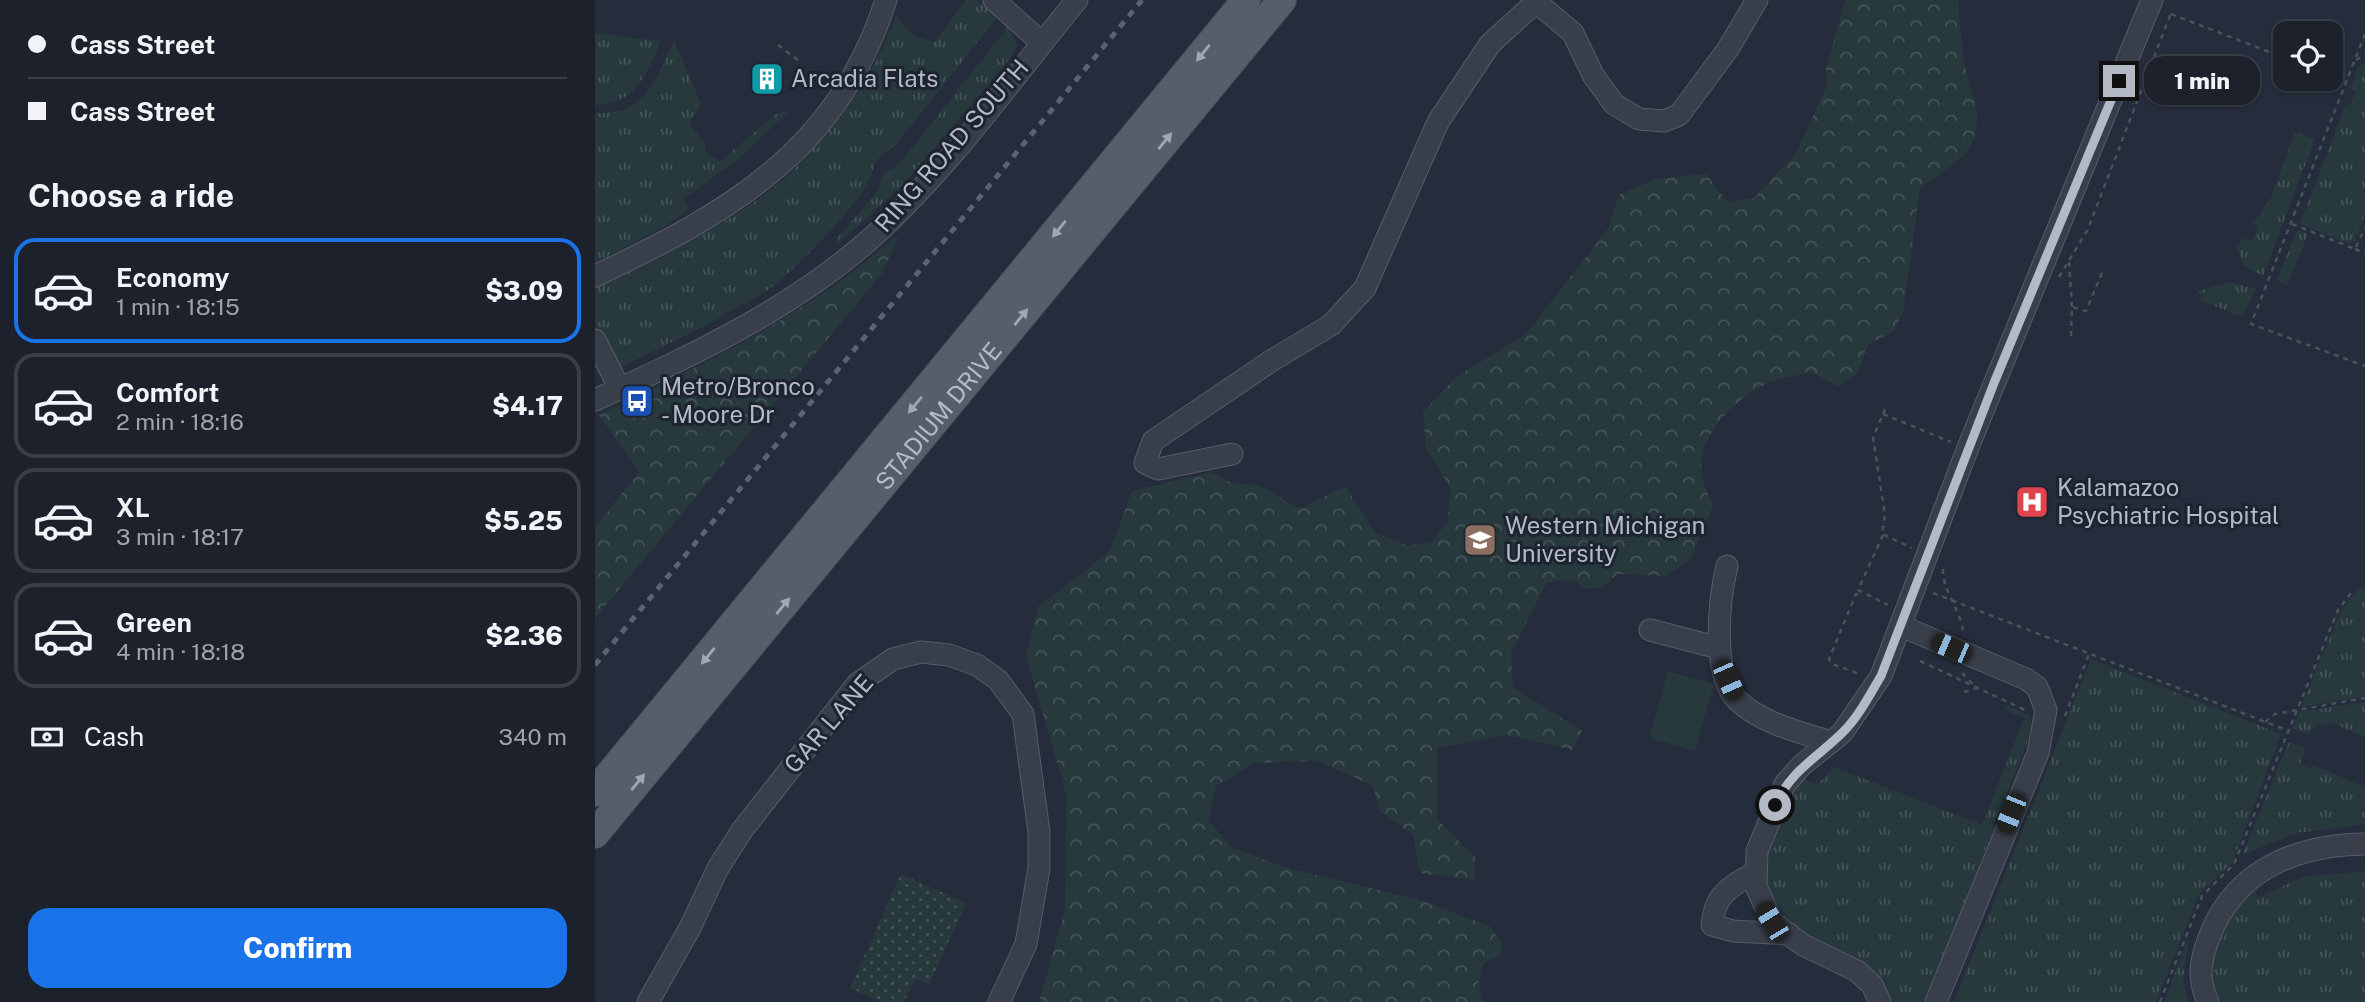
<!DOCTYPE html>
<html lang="en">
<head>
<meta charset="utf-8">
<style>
	body { margin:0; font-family:"Public Sans",sans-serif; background:#292e38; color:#f1f3f6; height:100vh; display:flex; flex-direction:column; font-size:26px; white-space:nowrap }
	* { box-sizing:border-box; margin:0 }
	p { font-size:23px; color:#a0a3a9 }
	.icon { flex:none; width:38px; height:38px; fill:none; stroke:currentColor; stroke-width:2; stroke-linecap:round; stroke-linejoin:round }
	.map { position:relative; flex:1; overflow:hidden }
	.details { display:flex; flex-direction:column; background:#1c212c; width:595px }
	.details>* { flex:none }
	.guide { display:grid; align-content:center; height:154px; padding:0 28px; background:#1c212c }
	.tools { position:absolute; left:1678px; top:21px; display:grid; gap:14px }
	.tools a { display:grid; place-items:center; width:70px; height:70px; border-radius:14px; background:#1c212c; box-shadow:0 2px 5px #0004,0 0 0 2px #3a3e48; font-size:35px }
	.end { position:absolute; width:32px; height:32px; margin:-16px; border:9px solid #b4b9c6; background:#111; box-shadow:0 0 0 4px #111 }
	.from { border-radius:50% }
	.bubble { position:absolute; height:49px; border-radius:21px; background:#1c212c; box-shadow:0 2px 5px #0004,0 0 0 2px #3a3e48; font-size:23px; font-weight:800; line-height:49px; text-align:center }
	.car { position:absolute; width:21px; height:42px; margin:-21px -10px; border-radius:9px; box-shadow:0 0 5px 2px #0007; background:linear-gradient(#222 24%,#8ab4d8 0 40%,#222 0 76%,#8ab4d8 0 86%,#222 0) }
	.guide b { display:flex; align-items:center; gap:24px; height:66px; font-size:26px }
	.guide b+b { border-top:2px solid #3a3e48 }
	.guide i { width:18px; height:18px; background:#f1f3f6 }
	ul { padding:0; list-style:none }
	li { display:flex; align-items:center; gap:21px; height:105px; margin:0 14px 10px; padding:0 14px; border:4px solid #3a3e48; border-radius:21px }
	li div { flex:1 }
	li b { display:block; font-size:26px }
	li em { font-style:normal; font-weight:800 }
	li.current { border-color:#1a73e8 }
	li>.icon { width:63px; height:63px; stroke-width:1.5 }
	h2 { padding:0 28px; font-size:32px; line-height:84px }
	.pay { display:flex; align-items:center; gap:18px; height:77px; padding:0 28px; font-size:26px }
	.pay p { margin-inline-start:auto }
	.primary-button { display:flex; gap:14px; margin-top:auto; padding:14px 28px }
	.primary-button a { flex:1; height:80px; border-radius:21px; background:#1a73e8; color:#fff; font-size:28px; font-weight:800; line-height:80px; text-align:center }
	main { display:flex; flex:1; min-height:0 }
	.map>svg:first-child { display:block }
	.grass { fill:url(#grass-tufts) }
	.forest { fill:url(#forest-crowns) }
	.garden { fill:url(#garden-dots) }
	.pitch { fill:#28393d }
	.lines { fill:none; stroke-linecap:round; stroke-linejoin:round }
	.minor-casing { stroke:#575c69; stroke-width:23 }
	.major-casing { stroke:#424754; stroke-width:30 }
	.path { stroke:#455459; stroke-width:2.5; stroke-dasharray:5 5; stroke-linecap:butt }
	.minor { stroke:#393e4b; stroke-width:21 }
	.major { stroke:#575d6b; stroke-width:28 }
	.rail { stroke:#5b6272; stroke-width:5; stroke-dasharray:7 7; stroke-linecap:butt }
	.oneway { fill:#a1a7b4 }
	.route { stroke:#b4b9c6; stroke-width:9 }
	.labels { text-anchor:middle; stroke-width:6; stroke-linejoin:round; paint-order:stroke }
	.poi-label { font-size:24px; fill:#b4b9c6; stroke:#1e2330; text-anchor:start }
	.street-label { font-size:24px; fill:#b4b9c6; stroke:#1e2330 }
</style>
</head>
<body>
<main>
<section class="details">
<div class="guide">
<b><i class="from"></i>Cass Street</b>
<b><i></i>Cass Street</b>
</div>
<h2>Choose a ride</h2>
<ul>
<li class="current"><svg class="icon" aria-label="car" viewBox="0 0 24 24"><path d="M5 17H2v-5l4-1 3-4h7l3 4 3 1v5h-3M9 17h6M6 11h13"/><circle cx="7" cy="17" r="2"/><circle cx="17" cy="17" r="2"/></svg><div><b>Economy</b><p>1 min · 18:15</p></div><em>$3.09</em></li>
<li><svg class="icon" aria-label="car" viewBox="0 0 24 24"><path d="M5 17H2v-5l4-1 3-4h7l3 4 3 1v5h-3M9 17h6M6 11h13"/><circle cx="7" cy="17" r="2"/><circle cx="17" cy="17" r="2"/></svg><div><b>Comfort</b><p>2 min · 18:16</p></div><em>$4.17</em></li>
<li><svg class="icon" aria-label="car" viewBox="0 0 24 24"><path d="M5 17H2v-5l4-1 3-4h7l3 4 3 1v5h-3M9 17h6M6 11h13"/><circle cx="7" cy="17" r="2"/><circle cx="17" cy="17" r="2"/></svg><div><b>XL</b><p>3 min · 18:17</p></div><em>$5.25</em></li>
<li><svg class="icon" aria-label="car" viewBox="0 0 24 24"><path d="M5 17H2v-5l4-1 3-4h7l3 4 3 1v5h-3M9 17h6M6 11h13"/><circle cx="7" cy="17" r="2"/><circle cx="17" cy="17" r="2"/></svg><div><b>Green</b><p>4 min · 18:18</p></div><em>$2.36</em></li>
</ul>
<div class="pay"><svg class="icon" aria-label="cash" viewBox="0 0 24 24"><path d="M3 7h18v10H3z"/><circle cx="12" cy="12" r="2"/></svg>Cash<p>340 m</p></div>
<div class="primary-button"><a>Confirm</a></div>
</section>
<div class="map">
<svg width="1770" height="1002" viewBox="0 0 1770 1002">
	<defs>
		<pattern id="grass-tufts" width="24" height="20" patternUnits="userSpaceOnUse" patternTransform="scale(1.75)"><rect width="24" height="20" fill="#28393d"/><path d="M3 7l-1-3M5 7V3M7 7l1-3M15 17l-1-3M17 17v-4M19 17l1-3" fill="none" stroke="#455458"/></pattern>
		<pattern id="forest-crowns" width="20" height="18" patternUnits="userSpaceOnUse" patternTransform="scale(1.75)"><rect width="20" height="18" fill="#28393d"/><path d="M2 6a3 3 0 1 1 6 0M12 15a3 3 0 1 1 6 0" fill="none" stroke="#455458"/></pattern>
		<pattern id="garden-dots" width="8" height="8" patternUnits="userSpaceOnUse" patternTransform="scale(1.75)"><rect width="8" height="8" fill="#28393d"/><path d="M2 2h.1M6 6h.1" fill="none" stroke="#455458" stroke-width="1.8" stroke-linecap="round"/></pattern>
	</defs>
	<rect width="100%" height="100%" fill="#252c3b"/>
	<g class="grass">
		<path d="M371,0H382L402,18L299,147C274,160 282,169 269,189C253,215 192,279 167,294C151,304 135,309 120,321L9,375L0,358V284C65,253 137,226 191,177C212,159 229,134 247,112C269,84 291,48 301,14C312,30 320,40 340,41Z"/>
		<polygon points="413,27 422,44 417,56 307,186 241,246 243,237 283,191 288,173 302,166 317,148"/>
		<path d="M0,33L66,41C51,74 41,105 0,105Z"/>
		<path d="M79,40L106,104L94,124L110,142L111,153L125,162L181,114L194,111L141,161L88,199L94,209L70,226L0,263V113C50,116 62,79 79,40Z"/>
		<polygon points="1770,63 1770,215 1760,240 1754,244 1705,224 1750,106 1754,107 1761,92 1756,89 1763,67"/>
		<polygon points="1700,132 1720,139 1668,276 1648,265 1642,249 1647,239 1658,240 1663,226 1658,224 1676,198"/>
		<polygon points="1702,230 1713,234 1692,285 1682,280"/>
		<polygon points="1634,282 1661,289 1647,317 1607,301 1604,291"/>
		<polygon points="1763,588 1770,588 1770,696 1706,707 1746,611"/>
		<polygon points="1496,659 1686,734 1641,853 1637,863 1604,894 1561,1002 1359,1002"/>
		<polygon points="1770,702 1770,737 1737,723 1734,727 1723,723 1714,734 1697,729 1704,712"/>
		<path d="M1414,706L1435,716L1437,730L1331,1002H1289L1183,915C1148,868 1180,820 1206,777L1221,786L1239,767L1387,825L1429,718L1408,709Z"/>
		<polygon points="1694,742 1710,748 1705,764 1716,769 1718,765 1770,787 1770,825 1701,833 1647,855"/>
		<polygon points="1770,871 1770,1002 1618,1002 1613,947 1657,883 1663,898 1707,877"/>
		<polygon points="1594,935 1588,983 1594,1002 1569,1002"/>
	</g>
	<g class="forest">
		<path d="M1250,0H1363L1368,59L1383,115L1379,138L1370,155L1325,189L1308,311L1299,331L1273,345L1262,374L1243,386L1215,372C1203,375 1190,377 1178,381C1142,395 1097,438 1108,480C1110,489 1115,497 1118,505L1096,559L1071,576L1023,574L1008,587L991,589L979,580L952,582L916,653L918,687L987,731L978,750L912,735L842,748V819L880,857V880L825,873L818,835L784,811L778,786L723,761L660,763L621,786L614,820L636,847L689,867L825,900L894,926L908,944L905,956L889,963L884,981L888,1002H444L470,910L471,793L431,656L443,607L515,551L537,491L616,472L637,483L664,485L705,509L750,486L781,533L813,546L837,541L853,521L855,488L831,448L828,412L862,376L930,335L1013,229L1024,195L1061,179L1111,174L1132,202L1159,198L1201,153L1232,86L1231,68Z"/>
		<path d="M301,236L303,239L286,275L0,618V527L44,472L4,415C113,361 209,318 301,236Z"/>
	</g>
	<polygon class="garden" points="306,874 371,903 334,985 320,979 309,1002 286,1002 255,988"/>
	<polygon class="pitch" points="1073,671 1119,684 1100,751 1054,738"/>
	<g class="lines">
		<defs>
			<g id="minor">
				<polyline points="399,0 447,43"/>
				<path d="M0,276C135,212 242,152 291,0"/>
				<polyline points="0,340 25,389"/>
				<path d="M0,400C100,354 200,308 282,233C357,164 417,79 482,0"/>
				<polyline points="637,454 563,469 550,463 558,441 676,361 736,325 770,288 843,122 895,44 941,2 978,33 998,75 1019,104 1044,119 1069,121 1084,115 1133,49 1162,0"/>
				<path d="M1132,566C1124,599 1116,675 1143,701C1168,724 1205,732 1236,742"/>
				<polyline points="1306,626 1431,679 1442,687 1451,710 1443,753 1341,1002"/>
				<polyline points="1055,630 1124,648"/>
				<path d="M1161,872C1135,887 1120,893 1117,925L1138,931L1194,934"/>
				<polyline points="53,1002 95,928 123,868 148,829 262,684 298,659 326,652 354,655 382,665 403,680 428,714 444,832 444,868 431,944 404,1002"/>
				<polyline points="1285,1002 1277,985 1262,971 1208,945 1177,922 1161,886 1162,851 1190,784 1207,765 1247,733 1286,676 1374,445 1557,0"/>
				<path d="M1613,1002C1602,978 1605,960 1615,935C1641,869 1702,845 1770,844"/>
			</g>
			<g id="major">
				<polyline points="0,792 651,0"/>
				<path id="s1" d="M0,834L687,0"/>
			</g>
		</defs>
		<use href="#minor" class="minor-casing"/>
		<use href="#major" class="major-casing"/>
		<g class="path">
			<polyline points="1576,14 1690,58"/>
			<polyline points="1770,34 1656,324 1770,366"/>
			<polyline points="183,45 203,60"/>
			<polyline points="1761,60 1770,55"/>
			<polyline points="1736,76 1753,82"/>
			<polyline points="1697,224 1760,249 1770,228"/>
			<polyline points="1760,249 1770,253"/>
			<polyline points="1474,262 1477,307"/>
			<polyline points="1464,277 1493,229 1576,13"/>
			<polyline points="1476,336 1477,307 1491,311 1509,268"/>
			<polyline points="1290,409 1278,438 1290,515 1287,534 1317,548"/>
			<polyline points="1288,414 1356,442"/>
			<polyline points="1288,535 1263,590 1293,605"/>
			<path d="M1348,569C1347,590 1365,609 1368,631"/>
			<polyline points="1338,593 1694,731"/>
			<polyline points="1325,661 1432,711"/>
			<polyline points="1262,673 1237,664 1234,659 1261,594 1266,594"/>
			<polyline points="1367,673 1382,688 1369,692"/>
			<polyline points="1470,716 1494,654"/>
			<polyline points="1670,722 1680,714 1770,698"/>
			<polyline points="1565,1002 1607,896 1639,864 1743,610 1756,593"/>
		</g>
		<use href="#minor" class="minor"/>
		<use href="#major" class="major"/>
		<polyline class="rail" points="0,665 547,0"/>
	</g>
	<defs><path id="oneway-solid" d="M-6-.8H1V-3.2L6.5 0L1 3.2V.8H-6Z" transform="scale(1.75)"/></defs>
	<g class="oneway">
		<use href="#oneway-solid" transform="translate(608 53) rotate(129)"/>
		<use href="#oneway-solid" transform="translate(570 141) rotate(-51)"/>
		<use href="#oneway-solid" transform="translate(464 229) rotate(129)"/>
		<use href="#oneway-solid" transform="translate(426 317) rotate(-51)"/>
		<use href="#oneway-solid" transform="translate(320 405) rotate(130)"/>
		<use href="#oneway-solid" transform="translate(188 606) rotate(-51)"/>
		<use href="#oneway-solid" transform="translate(113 656) rotate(129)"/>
		<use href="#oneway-solid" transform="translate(43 782) rotate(-51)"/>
	</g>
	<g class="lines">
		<path class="route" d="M1180,805C1197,770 1219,760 1246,734C1263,718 1274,696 1286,676L1399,383L1524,81"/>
	</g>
	<defs>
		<symbol id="building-square" viewBox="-11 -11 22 22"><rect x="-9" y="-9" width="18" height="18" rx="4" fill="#0f9aa8" stroke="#1e2330"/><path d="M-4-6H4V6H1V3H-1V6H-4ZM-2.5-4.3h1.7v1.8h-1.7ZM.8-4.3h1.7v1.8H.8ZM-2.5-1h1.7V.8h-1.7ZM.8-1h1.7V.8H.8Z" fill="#fff"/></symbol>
		<symbol id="bus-square" viewBox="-11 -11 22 22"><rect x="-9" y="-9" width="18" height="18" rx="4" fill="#1a4fb4" stroke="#1e2330"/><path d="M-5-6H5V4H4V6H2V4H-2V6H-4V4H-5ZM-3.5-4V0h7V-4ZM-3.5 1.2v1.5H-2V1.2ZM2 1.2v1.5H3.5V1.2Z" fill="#fff"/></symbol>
		<symbol id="hospital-square" viewBox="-11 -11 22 22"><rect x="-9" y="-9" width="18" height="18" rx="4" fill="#e0444e" stroke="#1e2330"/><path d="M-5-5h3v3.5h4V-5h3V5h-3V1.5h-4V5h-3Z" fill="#fff"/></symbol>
		<symbol id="university-square" viewBox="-11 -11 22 22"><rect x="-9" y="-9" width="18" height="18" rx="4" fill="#8d6e63" stroke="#1e2330"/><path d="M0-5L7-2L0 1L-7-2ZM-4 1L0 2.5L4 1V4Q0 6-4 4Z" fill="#fff"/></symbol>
	</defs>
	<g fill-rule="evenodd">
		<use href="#building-square" x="153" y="60" width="38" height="38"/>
		<use href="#bus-square" x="23" y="382" width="38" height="38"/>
		<use href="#hospital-square" x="1418" y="483" width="38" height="38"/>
		<use href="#university-square" x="866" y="521" width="38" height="38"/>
	</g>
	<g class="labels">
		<g class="poi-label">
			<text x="196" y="87">Arcadia Flats</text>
			<text x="66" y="395">Metro/Bronco<tspan x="66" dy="28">- Moore Dr</tspan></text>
			<text x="1462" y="496">Kalamazoo<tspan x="1462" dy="28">Psychiatric Hospital</tspan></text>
			<text x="910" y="534">Western Michigan<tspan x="910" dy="28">University</tspan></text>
		</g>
		<g class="street-label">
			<text transform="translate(357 146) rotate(-49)" y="8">RING ROAD SOUTH</text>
			<text dy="8" stroke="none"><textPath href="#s1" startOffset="541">STADIUM DRIVE</textPath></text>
			<text transform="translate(234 724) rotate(-49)" y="8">GAR LANE</text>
		</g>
	</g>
</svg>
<div class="tools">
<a><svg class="icon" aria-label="locate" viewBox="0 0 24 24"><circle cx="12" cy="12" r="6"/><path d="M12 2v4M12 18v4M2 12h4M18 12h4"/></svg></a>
</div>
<i class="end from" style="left:1180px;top:805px"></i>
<i class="end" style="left:1524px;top:81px"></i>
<div class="bubble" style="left:1549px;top:56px;width:116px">1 min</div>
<i class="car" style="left:1356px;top:648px;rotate:293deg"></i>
<i class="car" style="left:1133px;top:680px;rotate:156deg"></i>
<i class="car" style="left:1416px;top:813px;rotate:202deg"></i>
<i class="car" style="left:1177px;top:922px;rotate:329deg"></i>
</div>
</main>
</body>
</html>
